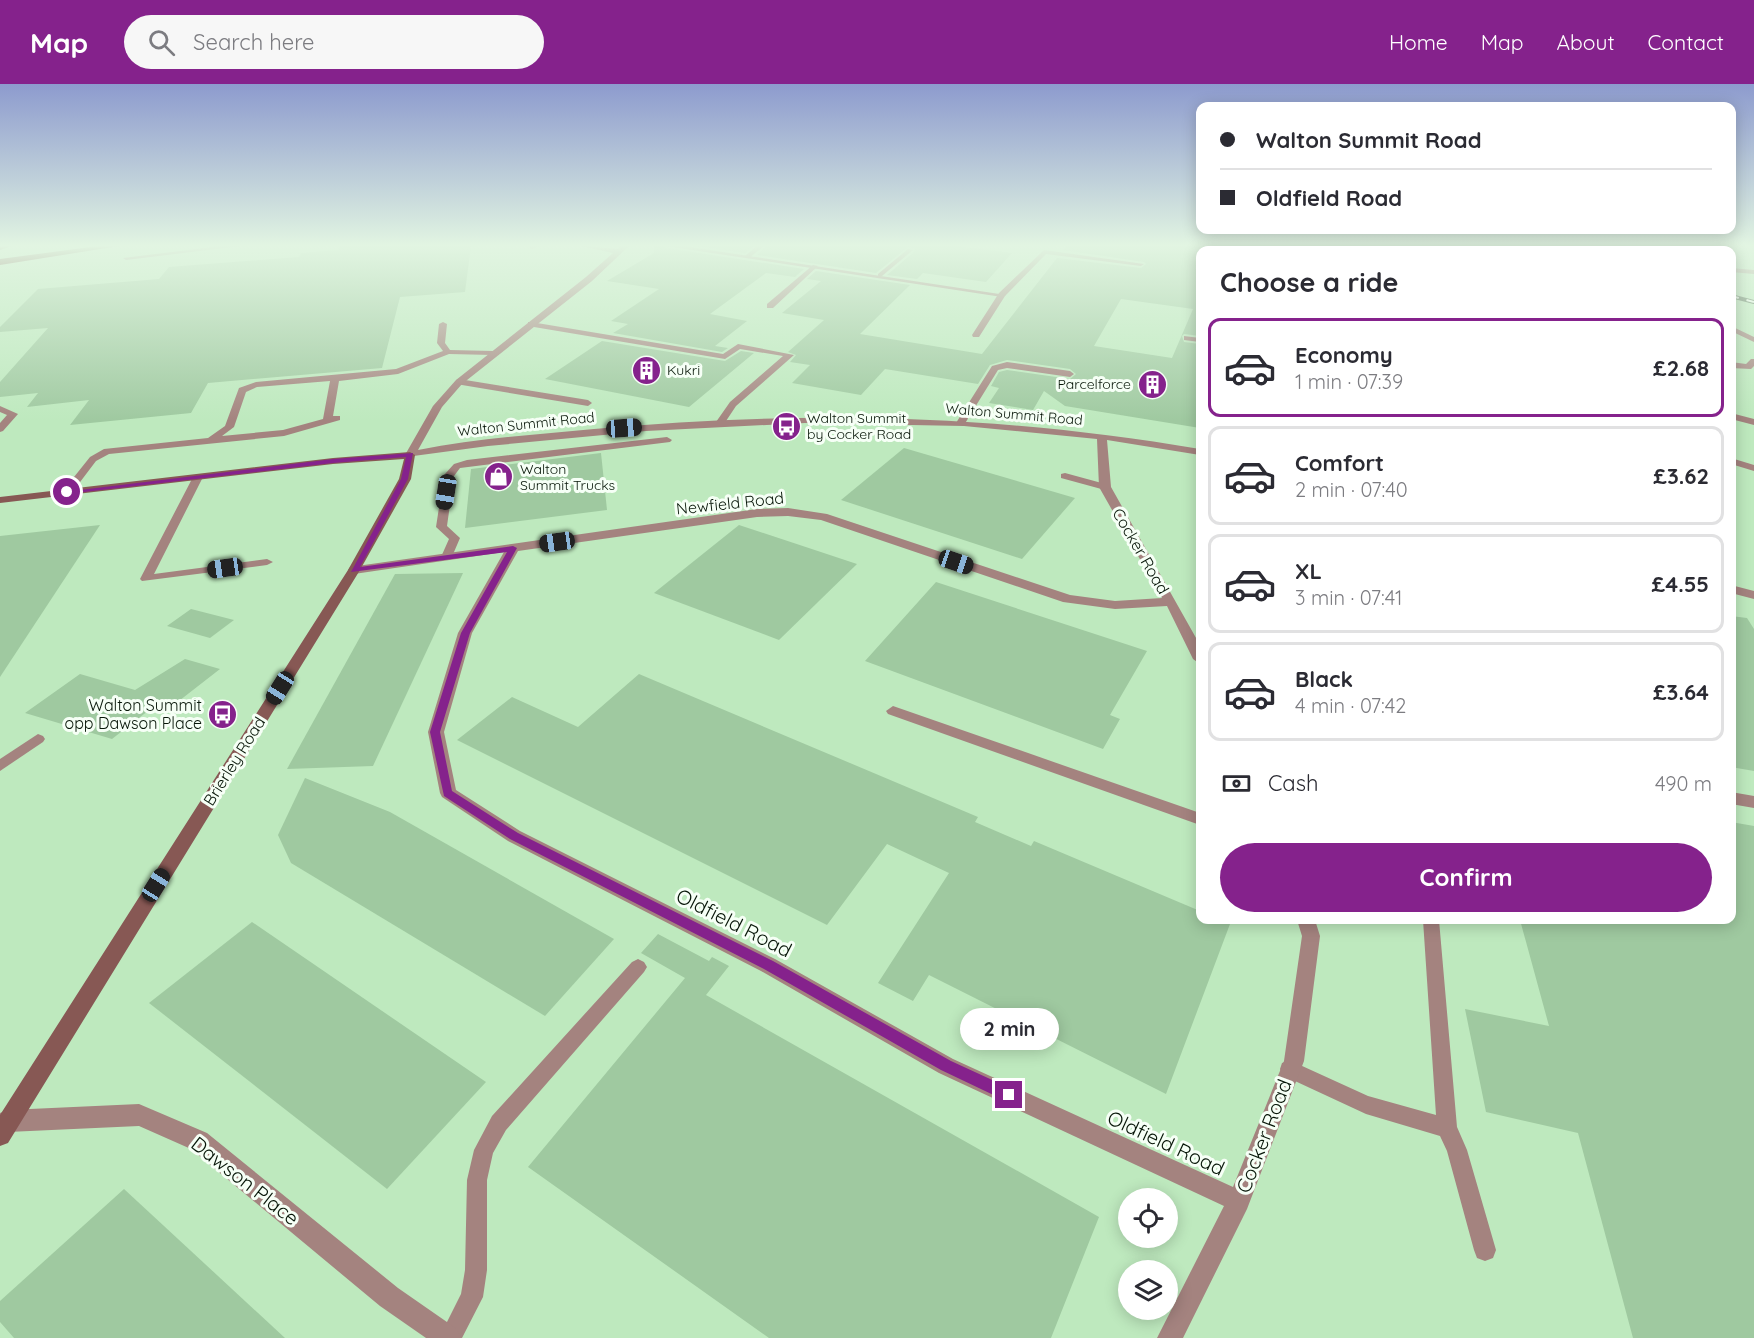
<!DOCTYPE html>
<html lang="en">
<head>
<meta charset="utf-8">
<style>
	body { margin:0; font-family:Quicksand,sans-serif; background:#f7f7f7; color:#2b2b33; height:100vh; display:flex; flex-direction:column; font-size:22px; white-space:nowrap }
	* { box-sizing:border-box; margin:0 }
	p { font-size:20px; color:#7c7c81 }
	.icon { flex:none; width:33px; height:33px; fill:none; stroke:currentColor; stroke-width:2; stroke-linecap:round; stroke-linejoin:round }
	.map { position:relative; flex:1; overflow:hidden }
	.details { position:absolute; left:1196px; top:162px; width:540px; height:678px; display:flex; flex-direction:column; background:#fff; border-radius:12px; box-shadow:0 3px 15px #0003 }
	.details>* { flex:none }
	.top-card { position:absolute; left:1196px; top:18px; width:540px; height:132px; border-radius:12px; box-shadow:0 3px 15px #0003; display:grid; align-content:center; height:132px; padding:0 24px; background:#fff }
	.buttons { position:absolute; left:1118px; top:1104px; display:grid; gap:12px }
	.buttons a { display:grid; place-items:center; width:60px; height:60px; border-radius:50%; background:#fff; box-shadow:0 3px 15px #0003; font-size:30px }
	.end { position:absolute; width:27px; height:27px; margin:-14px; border:8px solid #85228c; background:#fff; box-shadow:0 0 0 3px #fff }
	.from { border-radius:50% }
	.bubble { position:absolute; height:42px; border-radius:21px; background:#fff; box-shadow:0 3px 15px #0003; font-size:20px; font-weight:700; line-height:42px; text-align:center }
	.car { position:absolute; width:18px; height:36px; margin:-18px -9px; border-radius:8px; box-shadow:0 0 4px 2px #0007; background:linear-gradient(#222 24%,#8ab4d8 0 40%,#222 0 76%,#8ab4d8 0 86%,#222 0) }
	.top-card b { display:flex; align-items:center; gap:21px; height:57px; font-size:22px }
	.top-card b+b { border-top:2px solid #e1e1e2 }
	.top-card i { width:15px; height:15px; background:#2b2b33 }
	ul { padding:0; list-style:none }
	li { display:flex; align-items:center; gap:18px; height:99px; margin:0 12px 9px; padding:0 12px; border:3px solid #e1e1e2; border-radius:12px }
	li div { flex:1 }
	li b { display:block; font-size:22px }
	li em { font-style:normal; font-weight:700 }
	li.active { border-color:#85228c }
	li>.icon { width:54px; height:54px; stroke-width:1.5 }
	h2 { padding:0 24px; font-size:27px; line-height:72px }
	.pay { display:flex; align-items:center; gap:15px; height:66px; padding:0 24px; font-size:22px }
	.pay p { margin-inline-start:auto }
	.primary-button { display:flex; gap:12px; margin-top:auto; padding:12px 24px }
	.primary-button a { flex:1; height:69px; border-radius:36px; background:#85228c; color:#fff; font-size:24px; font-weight:700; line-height:69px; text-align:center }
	header { display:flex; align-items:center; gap:36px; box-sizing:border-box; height:84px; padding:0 30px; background:#85228c; color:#fff }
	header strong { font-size:28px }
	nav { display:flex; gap:33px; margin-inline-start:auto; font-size:21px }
	.search { width:420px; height:54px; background:#f7f7f7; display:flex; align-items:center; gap:15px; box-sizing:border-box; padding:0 21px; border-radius:33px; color:#7c7c81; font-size:22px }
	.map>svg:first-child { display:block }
	.building { fill:#9fc9a0; fill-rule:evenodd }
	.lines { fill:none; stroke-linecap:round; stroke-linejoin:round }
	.lane { fill:#a4837f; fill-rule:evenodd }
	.street { fill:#a4837f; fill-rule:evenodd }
	.secondary { fill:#875854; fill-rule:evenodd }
	.highway { fill:#5d1e1c; fill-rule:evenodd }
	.rail-casing { stroke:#486148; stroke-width:4 }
	.rail { stroke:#f6fff6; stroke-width:2; stroke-dasharray:8; stroke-linecap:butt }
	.route { fill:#85228c }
	.labels { text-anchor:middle; stroke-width:6; stroke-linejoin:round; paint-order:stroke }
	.far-poi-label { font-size:14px; fill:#061507; stroke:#f6fff6; text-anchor:start }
	.far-street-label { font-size:14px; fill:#061507; stroke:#f6fff6 }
	.street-label { font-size:16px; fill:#061507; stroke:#f6fff6 }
	.poi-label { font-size:16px; fill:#061507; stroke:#f6fff6; text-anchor:end }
	.near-street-label { font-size:20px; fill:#061507; stroke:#f6fff6 }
</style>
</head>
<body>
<header>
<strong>Map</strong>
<div class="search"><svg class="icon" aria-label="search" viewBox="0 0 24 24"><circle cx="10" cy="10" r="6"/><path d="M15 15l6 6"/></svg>Search here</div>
<nav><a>Home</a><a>Map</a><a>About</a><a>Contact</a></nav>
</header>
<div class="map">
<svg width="1754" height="1254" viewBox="0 0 1754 1254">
	<rect width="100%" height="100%" fill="#bee9be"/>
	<g class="building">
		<polygon points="340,162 471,162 465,208 400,213 382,284 208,299 191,329 70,341 89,316 27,323 38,309 0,313 0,298 48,244 0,248 0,243 38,205 159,195 169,183 299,173 301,169 339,166"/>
		<polygon points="654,162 664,162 666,164 804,185 795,193 766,189 710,230 747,237 715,262 728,264 722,268 613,249 628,240 611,237 659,205 607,197 654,169"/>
		<polygon points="696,162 754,162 745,169"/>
		<polygon points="766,162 957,162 1012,169 986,198 923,189 917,195 887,191 914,168 915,165 908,163 876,189 757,171"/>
		<path d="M1067,162H1200V252L1184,250L1182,252L1184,258L1200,260V344L1065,322L1044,307L1033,326L989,319L999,304L991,302L999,288L1007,286L1070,295L1076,290L1070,285L1007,276L990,281L978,300L885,285L861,311L792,299L810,281L790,278L796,271L788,268L824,236L782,229L821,197L807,195L816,187L910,201L860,250L982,270L1057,174L1141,184L1146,180L1144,178L1063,166ZM1121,215L1193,225L1172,274L1094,262Z"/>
		<polygon points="602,257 725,277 741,267 754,269 689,323 545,295"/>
		<polygon points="904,364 1075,414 1022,475 841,416"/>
		<polygon points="601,369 607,426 465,444 471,385"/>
		<polygon points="100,441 0,593 0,452"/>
		<polygon points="739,441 857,480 779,556 654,509"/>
		<polygon points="463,489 373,682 287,685 395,490"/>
		<polygon points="936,498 1147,567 1110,631 1120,635 1103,665 865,577"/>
		<polygon points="191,525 234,536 210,554 167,542"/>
		<polygon points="1731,532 1747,534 1754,545 1754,687 1731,683"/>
		<polygon points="185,575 220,585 166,627 153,623 112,655 25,629 80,590 135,606"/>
		<polygon points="639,590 978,733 975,738 1031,762 1034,757 1200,827 1200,836 1219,836 1230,840 1166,1010 929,891 913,917 878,899 949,789 887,760 827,841 457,656 512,613 578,643"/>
		<polygon points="305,694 390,728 614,855 545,932 291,779 278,751"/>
		<polygon points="1731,738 1754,742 1754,1254 1633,1254 1578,1049 1486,1028 1465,925 1549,942 1520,836 1731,836"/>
		<polygon points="252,838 486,998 387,1105 149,919"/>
		<polygon points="658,850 709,877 712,873 729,882 706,911 1099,1133 1051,1254 769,1254 528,1083 685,894 641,869"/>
		<polygon points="124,1105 285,1254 14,1254 0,1238 0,1217"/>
	</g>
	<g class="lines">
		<g class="lane">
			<polygon points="221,162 240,162 126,176 123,174"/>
			<polygon points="529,162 541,162 531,165"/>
			<polygon points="757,162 764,162 749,174 745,174 745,172"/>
			<polygon points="1260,162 1266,162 1264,166 1258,166"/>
			<polygon points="908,165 913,166 882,192 878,192 878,190"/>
			<polygon points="1044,166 1144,180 1141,182 1046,170 1005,212 979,253 973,253 972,251 999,209"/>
			<polygon points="813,181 818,182 773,224 767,224 767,220"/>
			<path d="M443,238L447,240L445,259L450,266L493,267L497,269L493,271L449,270L398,290L339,297L333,332H340V336L284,352L109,370L96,377L71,410L67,411L62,408L90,373L104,365L208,354L225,342L239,304L256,298L396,285L443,267L437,259L439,240ZM330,297L323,335L283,346L222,352L234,343L246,308L257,303Z"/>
			<polygon points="531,238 723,270 738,260 794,271 736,322 724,340 721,341 716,338 730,318 783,272 740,265 725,275 528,242 528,238"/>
			<polygon points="1731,242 1754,253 1754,258 1731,247"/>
			<polygon points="1184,252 1200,254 1200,258 1184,256"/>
			<polygon points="1751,275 1754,275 1754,282 1751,285 1731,284 1731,278 1746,280"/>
			<polygon points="1007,278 1070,287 1074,290 1070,293 1007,284 998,286 964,341 958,341 956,339 992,282"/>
			<polygon points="459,295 588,316 592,319 588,322 456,300 456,296"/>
			<polygon points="0,322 18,330 3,347 0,348 0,339 7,331 0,328"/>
			<polygon points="667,353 672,356 670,358 460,384 454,392 447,442 460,454 451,475 447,476 441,473 449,455 436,443 444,391 454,380 467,376"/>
			<polygon points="1731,374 1754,381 1754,387 1731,380"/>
			<polygon points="1065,389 1109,401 1110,403 1105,406 1061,394 1061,390"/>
			<polygon points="198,390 203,393 154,490 267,475 273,478 267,481 142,497 140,495 193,393"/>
			<polygon points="893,622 1200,729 1200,741 888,630 886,627"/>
			<polygon points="38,650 43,652 45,655 43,658 0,687 0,675"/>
			<polygon points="1731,708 1754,712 1754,724 1731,720"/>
			<polygon points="1423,836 1439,836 1457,1043 1467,1066 1496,1166 1493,1174 1485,1177 1477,1174 1474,1166 1447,1067 1440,1052 1366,1030 1282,991 1280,985 1282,979 1289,976 1368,1012 1436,1031"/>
			<polygon points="638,875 644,878 647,883 644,888 506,1046 493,1069 487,1096 487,1186 483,1213 462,1254 439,1254 461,1210 465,1186 467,1096 474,1066 492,1032 632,878"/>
		</g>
		<g class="street">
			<path d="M581,162L618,165L621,162H629L592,197L462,300L442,323L418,366C476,354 535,351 594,345C802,326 994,330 1200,365V371L1107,356L1111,403L1200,561V580L1193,575L1167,522L1115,525L1063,518L821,436L788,432L757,433L518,467L472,549L444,648L456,706L520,747L775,875L953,975L1233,1103L1284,977L1302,852L1297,836H1315L1320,852L1304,977L1247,1125L1183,1254H1157L1224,1122L939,989L761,887L508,757L442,713L440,709L428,648L458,549L504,468L354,490L348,486L350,483L757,425L788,424L827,430L1070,511L1115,517L1162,514L1099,403L1097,355L964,342L805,339L646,347L488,362L406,373L405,371L433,322L456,296L586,193L613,169Z"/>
			<polygon points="666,162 683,162 1006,211 1002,213"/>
			<polygon points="1617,162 1631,162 1646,166 1633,166"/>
			<polygon points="1731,184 1754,186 1754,190 1731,188"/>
			<polygon points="1731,329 1754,335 1754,341 1731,335"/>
			<polygon points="1731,501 1754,507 1754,515 1731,509"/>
			<polygon points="139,1020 207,1049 398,1204 457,1245 461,1254 426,1254 380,1222 191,1065 139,1042 8,1048 0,1044 0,1029 8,1026"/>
		</g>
		<polygon class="secondary" points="410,368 415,371 411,395 360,486 8,1059 0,1062 0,1031 348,486 399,395 404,375 333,380 0,419 0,413 333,374"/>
		<g class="highway">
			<polygon points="0,162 12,162 0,166"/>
			<polygon points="98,162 119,162 0,181 0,175"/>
		</g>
		<defs>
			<g id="rail">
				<polyline points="1531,162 1551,166"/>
				<polyline points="1731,212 1754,218"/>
			</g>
		</defs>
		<use href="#rail" class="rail-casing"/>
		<use href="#rail" class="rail"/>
	</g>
	<linearGradient id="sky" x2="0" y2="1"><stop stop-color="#8d9bce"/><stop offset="0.48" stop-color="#e2f5e2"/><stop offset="1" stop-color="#e2f5e2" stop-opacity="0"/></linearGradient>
	<rect width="1754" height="337" fill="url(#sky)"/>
	<polygon class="route" points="413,369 408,395 360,483 513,462 517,464 470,549 440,648 452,707 518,749 773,877 951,977 1014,1006 1014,1016 1004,1016 941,986 764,885 510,755 444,712 430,648 461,549 507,468 351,488 401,395 406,373 333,379 67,410 63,408 333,375"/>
	<defs>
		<symbol id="building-disc" viewBox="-11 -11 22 22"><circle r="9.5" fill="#85228c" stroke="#f6fff6"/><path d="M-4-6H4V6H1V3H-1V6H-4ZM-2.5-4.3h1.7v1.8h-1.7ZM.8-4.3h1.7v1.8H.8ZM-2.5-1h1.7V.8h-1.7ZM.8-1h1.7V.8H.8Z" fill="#fff"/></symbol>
		<symbol id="bus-disc" viewBox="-11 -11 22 22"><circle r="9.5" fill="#85228c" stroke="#f6fff6"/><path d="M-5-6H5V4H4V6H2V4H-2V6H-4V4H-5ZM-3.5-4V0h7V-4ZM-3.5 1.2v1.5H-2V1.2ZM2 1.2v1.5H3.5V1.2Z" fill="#fff"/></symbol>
		<symbol id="shop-disc" viewBox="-11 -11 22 22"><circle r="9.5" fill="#85228c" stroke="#f6fff6"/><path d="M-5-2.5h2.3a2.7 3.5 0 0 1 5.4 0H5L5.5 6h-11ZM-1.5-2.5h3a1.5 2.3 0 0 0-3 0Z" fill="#fff"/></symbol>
	</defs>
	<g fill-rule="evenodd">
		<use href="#building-disc" x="630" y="270" width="33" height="33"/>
		<use href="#building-disc" x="1136" y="284" width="33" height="33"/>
		<use href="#bus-disc" x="770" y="326" width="33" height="33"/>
		<use href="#shop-disc" x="482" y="376" width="33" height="33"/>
		<use href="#bus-disc" x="206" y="614" width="33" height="33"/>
	</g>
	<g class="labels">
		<g class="far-poi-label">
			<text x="667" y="291">Kukri</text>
			<text x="1131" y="305" text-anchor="end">Parcelforce</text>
			<text x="807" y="339">Walton Summit<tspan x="807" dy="16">by Cocker Road</tspan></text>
			<text x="520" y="390">Walton<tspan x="520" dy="16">Summit Trucks</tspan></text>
		</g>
		<g class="far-street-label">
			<text transform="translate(1014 330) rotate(5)" y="5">Walton Summit Road</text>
			<text transform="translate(526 340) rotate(-6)" y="5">Walton Summit Road</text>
		</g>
		<g class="street-label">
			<text transform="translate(730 419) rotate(-6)" y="6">Newfield Road</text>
			<text transform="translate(1141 467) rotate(60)" y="6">Cocker Road</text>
			<text transform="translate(234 677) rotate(-58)" y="6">Brierley Road</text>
		</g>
		<g class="poi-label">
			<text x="202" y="627">Walton Summit<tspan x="202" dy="18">opp Dawson Place</tspan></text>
		</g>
		<g class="near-street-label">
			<text transform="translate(734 839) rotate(27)" y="7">Oldfield Road</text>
			<text transform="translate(1264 1052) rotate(-69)" y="7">Cocker Road</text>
			<text transform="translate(1166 1059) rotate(25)" y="7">Oldfield Road</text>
			<text transform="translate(245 1097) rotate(38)" y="7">Dawson Place</text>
		</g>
	</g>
</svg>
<div class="buttons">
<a><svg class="icon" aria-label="locate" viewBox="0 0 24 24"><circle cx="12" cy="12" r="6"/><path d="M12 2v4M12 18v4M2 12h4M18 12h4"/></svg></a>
<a><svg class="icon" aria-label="layers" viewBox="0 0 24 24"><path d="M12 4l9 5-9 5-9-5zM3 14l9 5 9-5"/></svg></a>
</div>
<i class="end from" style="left:67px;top:408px"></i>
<i class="end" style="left:1009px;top:1011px"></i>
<div class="bubble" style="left:960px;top:924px;width:99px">2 min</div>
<i class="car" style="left:624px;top:344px;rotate:86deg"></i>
<i class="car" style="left:446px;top:408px;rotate:189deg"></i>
<i class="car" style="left:557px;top:458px;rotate:262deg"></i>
<i class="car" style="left:956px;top:478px;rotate:109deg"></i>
<i class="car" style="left:225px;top:484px;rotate:262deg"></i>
<i class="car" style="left:280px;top:604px;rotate:212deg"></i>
<i class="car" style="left:156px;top:801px;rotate:32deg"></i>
<div class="top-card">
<b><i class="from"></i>Walton Summit Road</b>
<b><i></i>Oldfield Road</b>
</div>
<section class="details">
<h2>Choose a ride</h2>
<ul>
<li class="active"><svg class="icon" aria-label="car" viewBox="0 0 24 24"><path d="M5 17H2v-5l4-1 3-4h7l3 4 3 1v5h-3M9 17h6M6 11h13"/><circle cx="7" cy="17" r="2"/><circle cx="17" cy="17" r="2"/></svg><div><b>Economy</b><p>1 min · 07:39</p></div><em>£2.68</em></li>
<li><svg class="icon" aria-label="car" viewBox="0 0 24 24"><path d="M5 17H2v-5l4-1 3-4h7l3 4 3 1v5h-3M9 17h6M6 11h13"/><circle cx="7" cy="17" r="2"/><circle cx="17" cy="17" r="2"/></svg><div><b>Comfort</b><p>2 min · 07:40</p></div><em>£3.62</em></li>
<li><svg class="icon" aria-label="car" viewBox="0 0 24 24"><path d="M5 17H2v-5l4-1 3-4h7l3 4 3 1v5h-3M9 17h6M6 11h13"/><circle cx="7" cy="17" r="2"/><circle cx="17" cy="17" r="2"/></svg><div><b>XL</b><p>3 min · 07:41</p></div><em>£4.55</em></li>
<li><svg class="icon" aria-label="car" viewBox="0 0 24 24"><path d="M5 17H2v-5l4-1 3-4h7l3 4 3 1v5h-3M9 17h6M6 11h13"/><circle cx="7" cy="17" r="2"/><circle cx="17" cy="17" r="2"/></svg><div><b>Black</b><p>4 min · 07:42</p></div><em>£3.64</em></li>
</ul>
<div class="pay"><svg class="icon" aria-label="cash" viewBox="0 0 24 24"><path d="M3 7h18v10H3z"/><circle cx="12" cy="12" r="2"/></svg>Cash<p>490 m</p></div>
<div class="primary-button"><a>Confirm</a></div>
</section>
</div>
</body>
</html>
